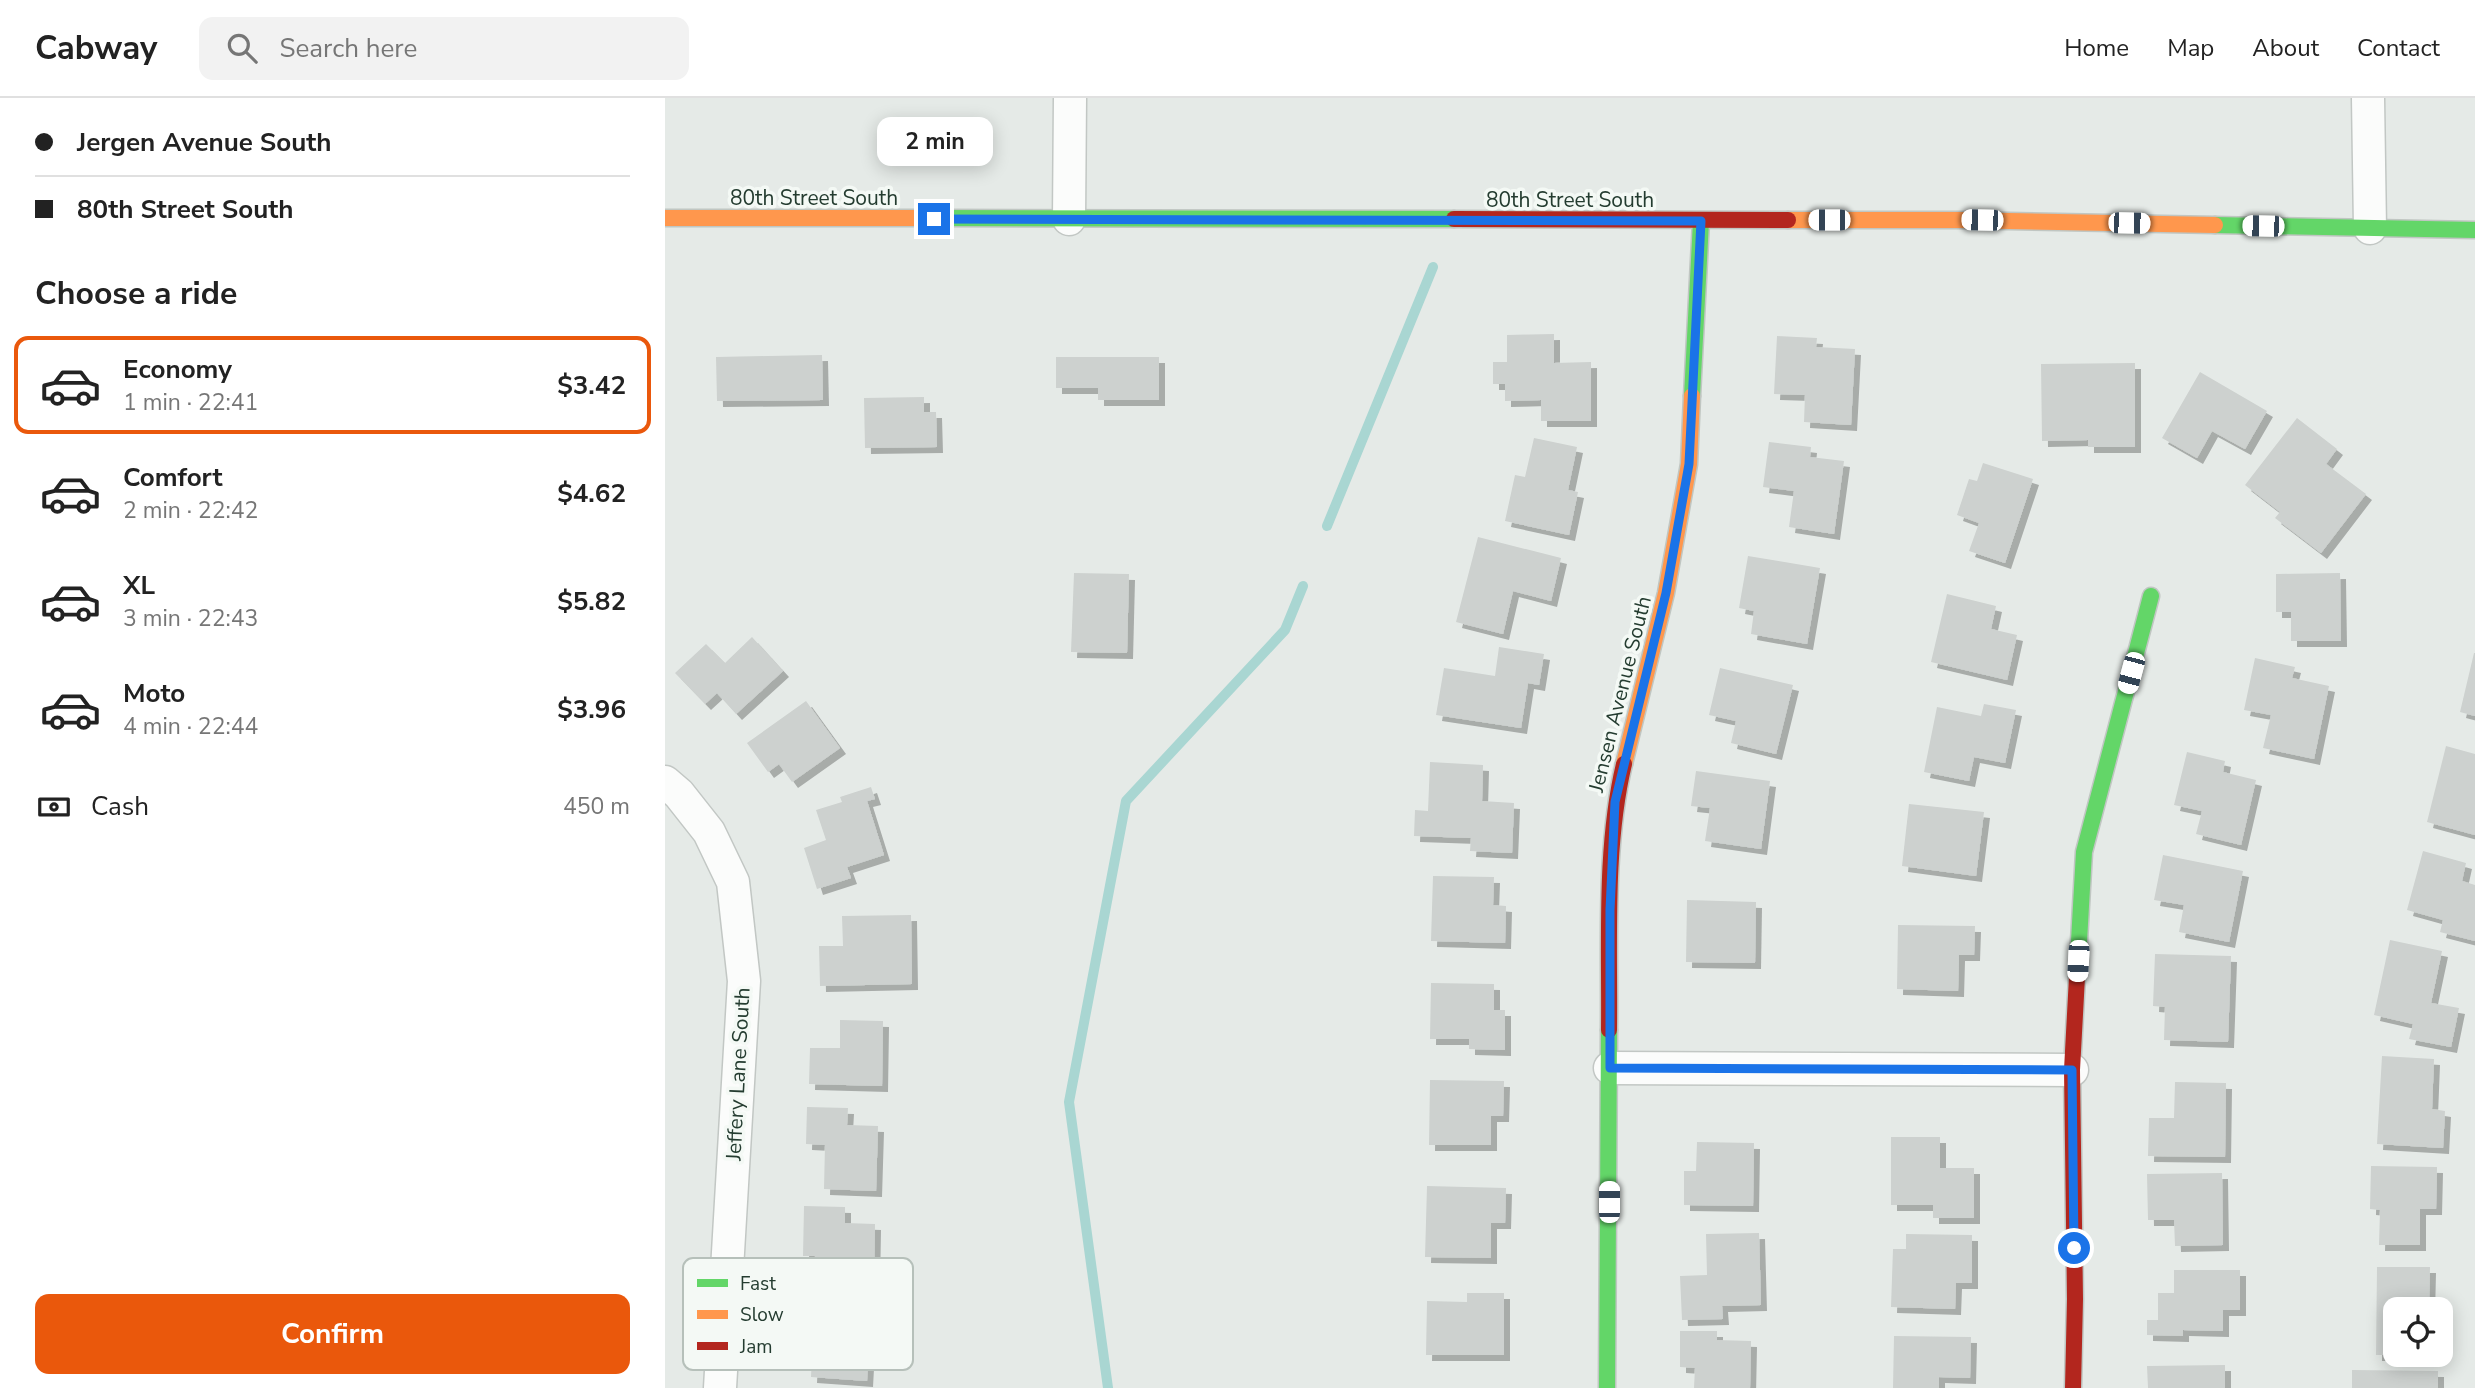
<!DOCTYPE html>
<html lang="en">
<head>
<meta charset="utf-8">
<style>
	body { margin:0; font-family:"Nunito Sans",sans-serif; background:#f2f2f2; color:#222; height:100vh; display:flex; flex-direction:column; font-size:26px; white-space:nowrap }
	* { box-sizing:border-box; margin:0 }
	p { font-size:23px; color:#767676 }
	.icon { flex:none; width:38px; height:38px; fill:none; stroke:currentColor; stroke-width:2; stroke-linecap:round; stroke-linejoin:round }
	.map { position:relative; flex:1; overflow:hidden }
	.drawer { display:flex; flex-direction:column; background:#fff; width:665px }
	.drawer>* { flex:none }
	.top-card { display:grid; align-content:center; height:154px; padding:0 35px; background:#fff }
	.fabs { position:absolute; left:1718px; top:1199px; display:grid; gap:14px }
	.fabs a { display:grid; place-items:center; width:70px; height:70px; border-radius:14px; background:#fff; box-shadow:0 4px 18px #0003; font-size:35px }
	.end { position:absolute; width:32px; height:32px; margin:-16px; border:9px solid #1a73e8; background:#fff; box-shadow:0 0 0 4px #fff }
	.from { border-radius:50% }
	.bubble { position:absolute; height:49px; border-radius:14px; background:#fff; box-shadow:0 4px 18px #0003; font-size:23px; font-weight:700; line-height:49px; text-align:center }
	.car { position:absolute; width:21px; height:42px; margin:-21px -10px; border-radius:9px; box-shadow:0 0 5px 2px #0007; background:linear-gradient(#fff 24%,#345 0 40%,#fff 0 76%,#345 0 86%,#fff 0) }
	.top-card b { display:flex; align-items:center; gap:24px; height:66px; font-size:26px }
	.top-card b+b { border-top:2px solid #e0e0e0 }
	.top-card i { width:18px; height:18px; background:#222 }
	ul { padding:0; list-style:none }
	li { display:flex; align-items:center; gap:21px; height:98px; margin:0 14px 10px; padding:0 21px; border:4px solid transparent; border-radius:14px }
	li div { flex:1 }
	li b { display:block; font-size:26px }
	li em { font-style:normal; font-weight:700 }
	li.on { border-color:#ea580c }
	li>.icon { width:63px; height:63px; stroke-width:1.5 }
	h2 { padding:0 35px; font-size:32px; line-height:84px }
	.pay { display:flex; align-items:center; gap:18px; height:77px; padding:0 35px; font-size:26px }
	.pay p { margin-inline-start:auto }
	.cta { display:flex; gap:14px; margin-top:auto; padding:14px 35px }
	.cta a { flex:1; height:80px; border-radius:14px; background:#ea580c; color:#fff; font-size:28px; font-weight:700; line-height:80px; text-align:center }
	header { display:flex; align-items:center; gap:42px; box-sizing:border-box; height:98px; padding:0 35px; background:#fff; border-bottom:2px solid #e0e0e0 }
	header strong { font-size:33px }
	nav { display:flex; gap:38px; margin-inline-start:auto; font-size:24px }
	.search { width:490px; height:63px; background:#f2f2f2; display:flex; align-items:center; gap:18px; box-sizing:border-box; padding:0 24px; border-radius:14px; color:#767676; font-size:26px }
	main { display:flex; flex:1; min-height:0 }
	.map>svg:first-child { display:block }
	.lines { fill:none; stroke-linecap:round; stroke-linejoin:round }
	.stream { stroke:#a9d6d2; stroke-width:10 }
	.building { fill:#cdd1cf; filter:url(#shadow) }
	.street-casing { stroke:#c2c7c4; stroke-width:35 }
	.fast-casing { stroke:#c0c6c2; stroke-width:19 }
	.slow-casing { stroke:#c0c6c2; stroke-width:19 }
	.jam-casing { stroke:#c0c6c2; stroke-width:19 }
	.street { stroke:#fbfcfb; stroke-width:32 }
	.fast { stroke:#63d668; stroke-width:16 }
	.slow { stroke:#ff974d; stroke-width:16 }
	.jam { stroke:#b3261e; stroke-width:16 }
	.route { stroke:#1a73e8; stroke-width:9 }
	.labels { text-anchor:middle; stroke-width:7; stroke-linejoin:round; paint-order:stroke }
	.street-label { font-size:21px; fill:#243c30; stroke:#f4f9f5 }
	.key { fill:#f4f9f5; stroke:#b6c0ba; stroke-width:2 }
	.key-label { font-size:19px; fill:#243c30 }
</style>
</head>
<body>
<header>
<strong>Cabway</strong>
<div class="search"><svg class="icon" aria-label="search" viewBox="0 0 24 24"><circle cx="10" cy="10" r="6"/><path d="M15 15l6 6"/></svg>Search here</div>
<nav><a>Home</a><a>Map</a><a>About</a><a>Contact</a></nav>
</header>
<main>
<section class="drawer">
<div class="top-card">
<b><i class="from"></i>Jergen Avenue South</b>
<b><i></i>80th Street South</b>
</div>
<h2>Choose a ride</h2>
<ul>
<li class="on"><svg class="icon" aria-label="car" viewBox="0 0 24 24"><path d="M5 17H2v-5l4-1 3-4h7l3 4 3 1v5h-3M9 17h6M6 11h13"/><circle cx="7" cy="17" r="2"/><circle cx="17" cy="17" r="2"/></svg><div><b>Economy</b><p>1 min · 22:41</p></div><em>$3.42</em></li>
<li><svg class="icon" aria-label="car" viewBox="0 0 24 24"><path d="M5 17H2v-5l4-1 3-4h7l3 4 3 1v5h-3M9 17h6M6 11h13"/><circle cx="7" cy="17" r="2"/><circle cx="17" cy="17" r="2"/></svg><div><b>Comfort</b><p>2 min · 22:42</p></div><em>$4.62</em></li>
<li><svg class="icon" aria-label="car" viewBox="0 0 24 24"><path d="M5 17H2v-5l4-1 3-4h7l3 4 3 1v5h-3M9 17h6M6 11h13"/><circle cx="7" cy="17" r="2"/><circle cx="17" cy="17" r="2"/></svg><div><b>XL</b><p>3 min · 22:43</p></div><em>$5.82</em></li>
<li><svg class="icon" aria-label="car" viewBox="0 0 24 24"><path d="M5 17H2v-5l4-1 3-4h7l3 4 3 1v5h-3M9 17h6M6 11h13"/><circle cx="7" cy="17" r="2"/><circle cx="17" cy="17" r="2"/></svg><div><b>Moto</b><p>4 min · 22:44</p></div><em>$3.96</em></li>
</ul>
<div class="pay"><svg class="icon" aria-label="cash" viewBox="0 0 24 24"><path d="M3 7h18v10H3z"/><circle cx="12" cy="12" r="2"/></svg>Cash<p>450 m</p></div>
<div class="cta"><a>Confirm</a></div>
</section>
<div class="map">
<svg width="1810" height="1290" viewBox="0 0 1810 1290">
	<defs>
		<filter id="shadow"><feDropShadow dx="6" dy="6" stdDeviation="0" flood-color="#0004"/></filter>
	</defs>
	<rect width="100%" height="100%" fill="#e5eae7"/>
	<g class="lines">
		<g class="stream">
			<polyline points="662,428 768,169"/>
			<polyline points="443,1290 404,1004 461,703 620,532 638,488"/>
		</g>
	</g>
	<g class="building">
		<polygon points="889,236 889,265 926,264 926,323 876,323 876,302 840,303 840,286 828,286 828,264 842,264 842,237"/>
		<polygon points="1112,238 1152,240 1151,249 1190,251 1186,327 1139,324 1140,297 1109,296"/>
		<polygon points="157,257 158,302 52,303 51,259"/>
		<polygon points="391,259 494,259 494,302 433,302 433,290 391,290"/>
		<polygon points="1470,265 1470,349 1423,349 1423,342 1377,343 1376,266"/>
		<polygon points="1535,274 1602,313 1580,351 1547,333 1532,360 1497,340"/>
		<polygon points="259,299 259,314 271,314 272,349 200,350 199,300"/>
		<polygon points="1632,320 1672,351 1661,366 1701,396 1656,455 1610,420 1615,414 1580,387"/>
		<polygon points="869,340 912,349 903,392 913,394 904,437 840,423 850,377 860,379"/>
		<polygon points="1104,344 1146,349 1145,359 1179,363 1169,436 1124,429 1129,393 1098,389"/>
		<polygon points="1318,365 1368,381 1340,465 1304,453 1314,425 1292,417 1304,381 1312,383"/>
		<polygon points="813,439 896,460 886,503 848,493 838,536 791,524"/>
		<polygon points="1083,458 1155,470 1142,546 1086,536 1089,513 1074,510"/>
		<polygon points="409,475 464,476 462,555 406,554"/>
		<polygon points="1675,475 1676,543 1626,543 1626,514 1611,514 1611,476"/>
		<polygon points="1282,496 1331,508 1326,531 1352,537 1342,582 1266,564"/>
		<polygon points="87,539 118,573 71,616 52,595 40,606 10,575 41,546 60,565"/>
		<polygon points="834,549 879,556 874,587 863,585 856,630 771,617 779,570 830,578"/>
		<polygon points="1809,555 1810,555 1810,618 1795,614"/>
		<polygon points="1590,560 1630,569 1627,580 1664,588 1649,661 1598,650 1606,617 1579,612"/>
		<polygon points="1055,570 1128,587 1111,656 1066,645 1071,623 1044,617"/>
		<polygon points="141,603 175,650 127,684 114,666 103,674 82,645"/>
		<polygon points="1319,606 1351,612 1340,665 1309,659 1304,683 1259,674 1272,609 1316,618"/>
		<polygon points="1781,648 1810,656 1810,737 1762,724"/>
		<polygon points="1522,654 1560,663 1558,674 1591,682 1576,747 1531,736 1537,713 1509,707"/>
		<polygon points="765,664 818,667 817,703 849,705 847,755 805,753 806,740 749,738 750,712 763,713"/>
		<polygon points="1031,673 1105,683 1096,751 1040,743 1045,710 1026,708"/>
		<polygon points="206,689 210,701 202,703 219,757 182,769 186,780 152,791 139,750 161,742 151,712 177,704 175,699"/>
		<polygon points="1244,706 1319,714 1311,778 1237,768"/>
		<polygon points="1758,753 1801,765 1797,783 1810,787 1810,843 1775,834 1778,822 1742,812"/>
		<polygon points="1498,757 1578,773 1564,844 1514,834 1519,807 1489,802"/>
		<polygon points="768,778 829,779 828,807 841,808 840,845 766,843"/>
		<polygon points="1022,802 1091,804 1090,865 1021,864"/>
		<polygon points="246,817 247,886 155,888 154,848 178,848 177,818"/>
		<polygon points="1233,827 1310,828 1309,857 1294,857 1293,893 1232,891"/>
		<polygon points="1725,842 1777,853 1766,905 1794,910 1786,949 1744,941 1748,926 1709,917"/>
		<polygon points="1490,856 1566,858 1563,944 1499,942 1500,909 1488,908"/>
		<polygon points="766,885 829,886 829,912 840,912 840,952 804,951 804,941 765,941"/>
		<polygon points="175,922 218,923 217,988 144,986 145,950 175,950"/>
		<polygon points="1717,958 1769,961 1767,1011 1780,1013 1778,1050 1712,1046"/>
		<polygon points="765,982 839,983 838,1018 826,1018 826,1047 764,1047"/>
		<polygon points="1510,984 1561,985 1560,1059 1483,1058 1484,1020 1509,1020"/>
		<polygon points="142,1009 183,1010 182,1027 213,1028 211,1093 159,1091 160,1047 141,1046"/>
		<polygon points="1226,1039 1275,1039 1275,1070 1309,1070 1309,1120 1268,1120 1268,1107 1226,1107"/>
		<polygon points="1032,1044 1089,1045 1088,1108 1019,1107 1019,1073 1031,1073"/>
		<polygon points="1706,1068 1772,1069 1771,1111 1755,1111 1755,1147 1714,1147 1715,1112 1705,1111"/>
		<polygon points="1557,1075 1558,1147 1510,1148 1509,1122 1483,1122 1482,1076"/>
		<polygon points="762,1088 841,1090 840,1125 826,1125 826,1160 760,1159"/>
		<polygon points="139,1108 180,1109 180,1125 210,1126 209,1185 149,1184 150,1158 138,1158"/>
		<polygon points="1094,1135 1096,1207 1057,1208 1058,1221 1017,1222 1015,1178 1042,1177 1041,1136"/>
		<polygon points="1241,1136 1307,1137 1307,1185 1291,1185 1290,1211 1226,1209 1228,1151 1241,1151"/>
		<polygon points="1712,1169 1765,1169 1764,1211 1731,1211 1731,1257 1711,1257"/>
		<polygon points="1509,1172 1575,1172 1575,1212 1558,1212 1558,1233 1518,1232 1518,1238 1482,1237 1482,1222 1493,1222 1493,1195 1509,1195"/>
		<polygon points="802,1195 839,1195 839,1257 761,1257 762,1203 802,1204"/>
		<polygon points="135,1207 171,1208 170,1227 205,1228 202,1283 146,1279 147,1257 132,1257"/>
		<polygon points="1015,1233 1052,1233 1052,1242 1086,1243 1085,1290 1029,1290 1030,1270 1015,1269"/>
		<polygon points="1229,1238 1306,1239 1305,1280 1274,1279 1274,1290 1228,1290"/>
		<polygon points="1560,1267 1560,1290 1483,1290 1482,1268"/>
		<polygon points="1687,1272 1773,1273 1773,1290 1687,1290"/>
	</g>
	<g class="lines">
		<defs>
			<g id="street">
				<polyline points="1703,0 1705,130"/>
				<polyline points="404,121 405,0"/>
				<polyline points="0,684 14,696 44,734 68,784 79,883 55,1290"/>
				<polyline points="945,970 1407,972"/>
			</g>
			<g id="fast">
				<polyline points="272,120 789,121"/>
				<polyline points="1550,127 1810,132"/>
				<polyline points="1027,298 1036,123"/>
				<polyline points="1412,879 1419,754 1486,498"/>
				<polyline points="942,1290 944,932"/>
			</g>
			<g id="slow">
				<polyline points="0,120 272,120"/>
				<polyline points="1123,122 1293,122 1550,127"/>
				<polyline points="959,666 1001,495 1024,366 1027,298"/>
			</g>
			<g id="jam">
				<polyline points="789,121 1123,122"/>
				<path d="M944,932C945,845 939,750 959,666"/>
				<polyline points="1408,1290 1410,1201 1407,972 1412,879"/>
			</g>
		</defs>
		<use href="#street" class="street-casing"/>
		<use href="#fast" class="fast-casing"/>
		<use href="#slow" class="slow-casing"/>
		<use href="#jam" class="jam-casing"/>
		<use href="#street" class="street"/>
		<use href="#fast" class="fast"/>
		<use href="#slow" class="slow"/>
		<use href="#jam" class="jam"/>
	</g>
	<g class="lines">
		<polyline class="route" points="269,121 1036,123 1024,366 1001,495 950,704 945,812 945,970 1407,972 1409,1150"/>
	</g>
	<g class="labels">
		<g class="street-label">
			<text x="149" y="107">80th Street South</text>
			<text x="905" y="109">80th Street South</text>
			<text transform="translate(955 596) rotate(-76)" y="7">Jensen Avenue South</text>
			<text transform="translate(73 976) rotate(-87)" y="7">Jeffery Lane South</text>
		</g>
	</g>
	<rect x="18" y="1160" width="230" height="112" rx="10" class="key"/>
	<rect x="32" y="1181" width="31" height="8" fill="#63d668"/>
	<rect x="32" y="1212" width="31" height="9" fill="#ff974d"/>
	<rect x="32" y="1244" width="31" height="8" fill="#b3261e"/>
	<g class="key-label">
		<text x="75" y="1192">Fast</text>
		<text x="75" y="1223">Slow</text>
		<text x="75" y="1255">Jam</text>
	</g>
</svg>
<div class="fabs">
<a><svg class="icon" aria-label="locate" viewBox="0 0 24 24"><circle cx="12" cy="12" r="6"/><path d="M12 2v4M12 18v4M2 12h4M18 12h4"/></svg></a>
</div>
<i class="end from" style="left:1409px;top:1150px"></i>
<i class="end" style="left:269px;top:121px"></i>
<div class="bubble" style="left:212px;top:19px;width:116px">2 min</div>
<i class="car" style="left:1164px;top:122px;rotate:270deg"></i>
<i class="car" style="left:1317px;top:122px;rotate:271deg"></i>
<i class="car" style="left:1464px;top:125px;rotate:91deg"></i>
<i class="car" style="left:1598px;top:128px;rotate:271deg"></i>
<i class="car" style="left:1466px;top:575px;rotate:195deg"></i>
<i class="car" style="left:1413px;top:863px;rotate:183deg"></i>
<i class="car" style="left:944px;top:1104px;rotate:0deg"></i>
</div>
</main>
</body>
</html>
